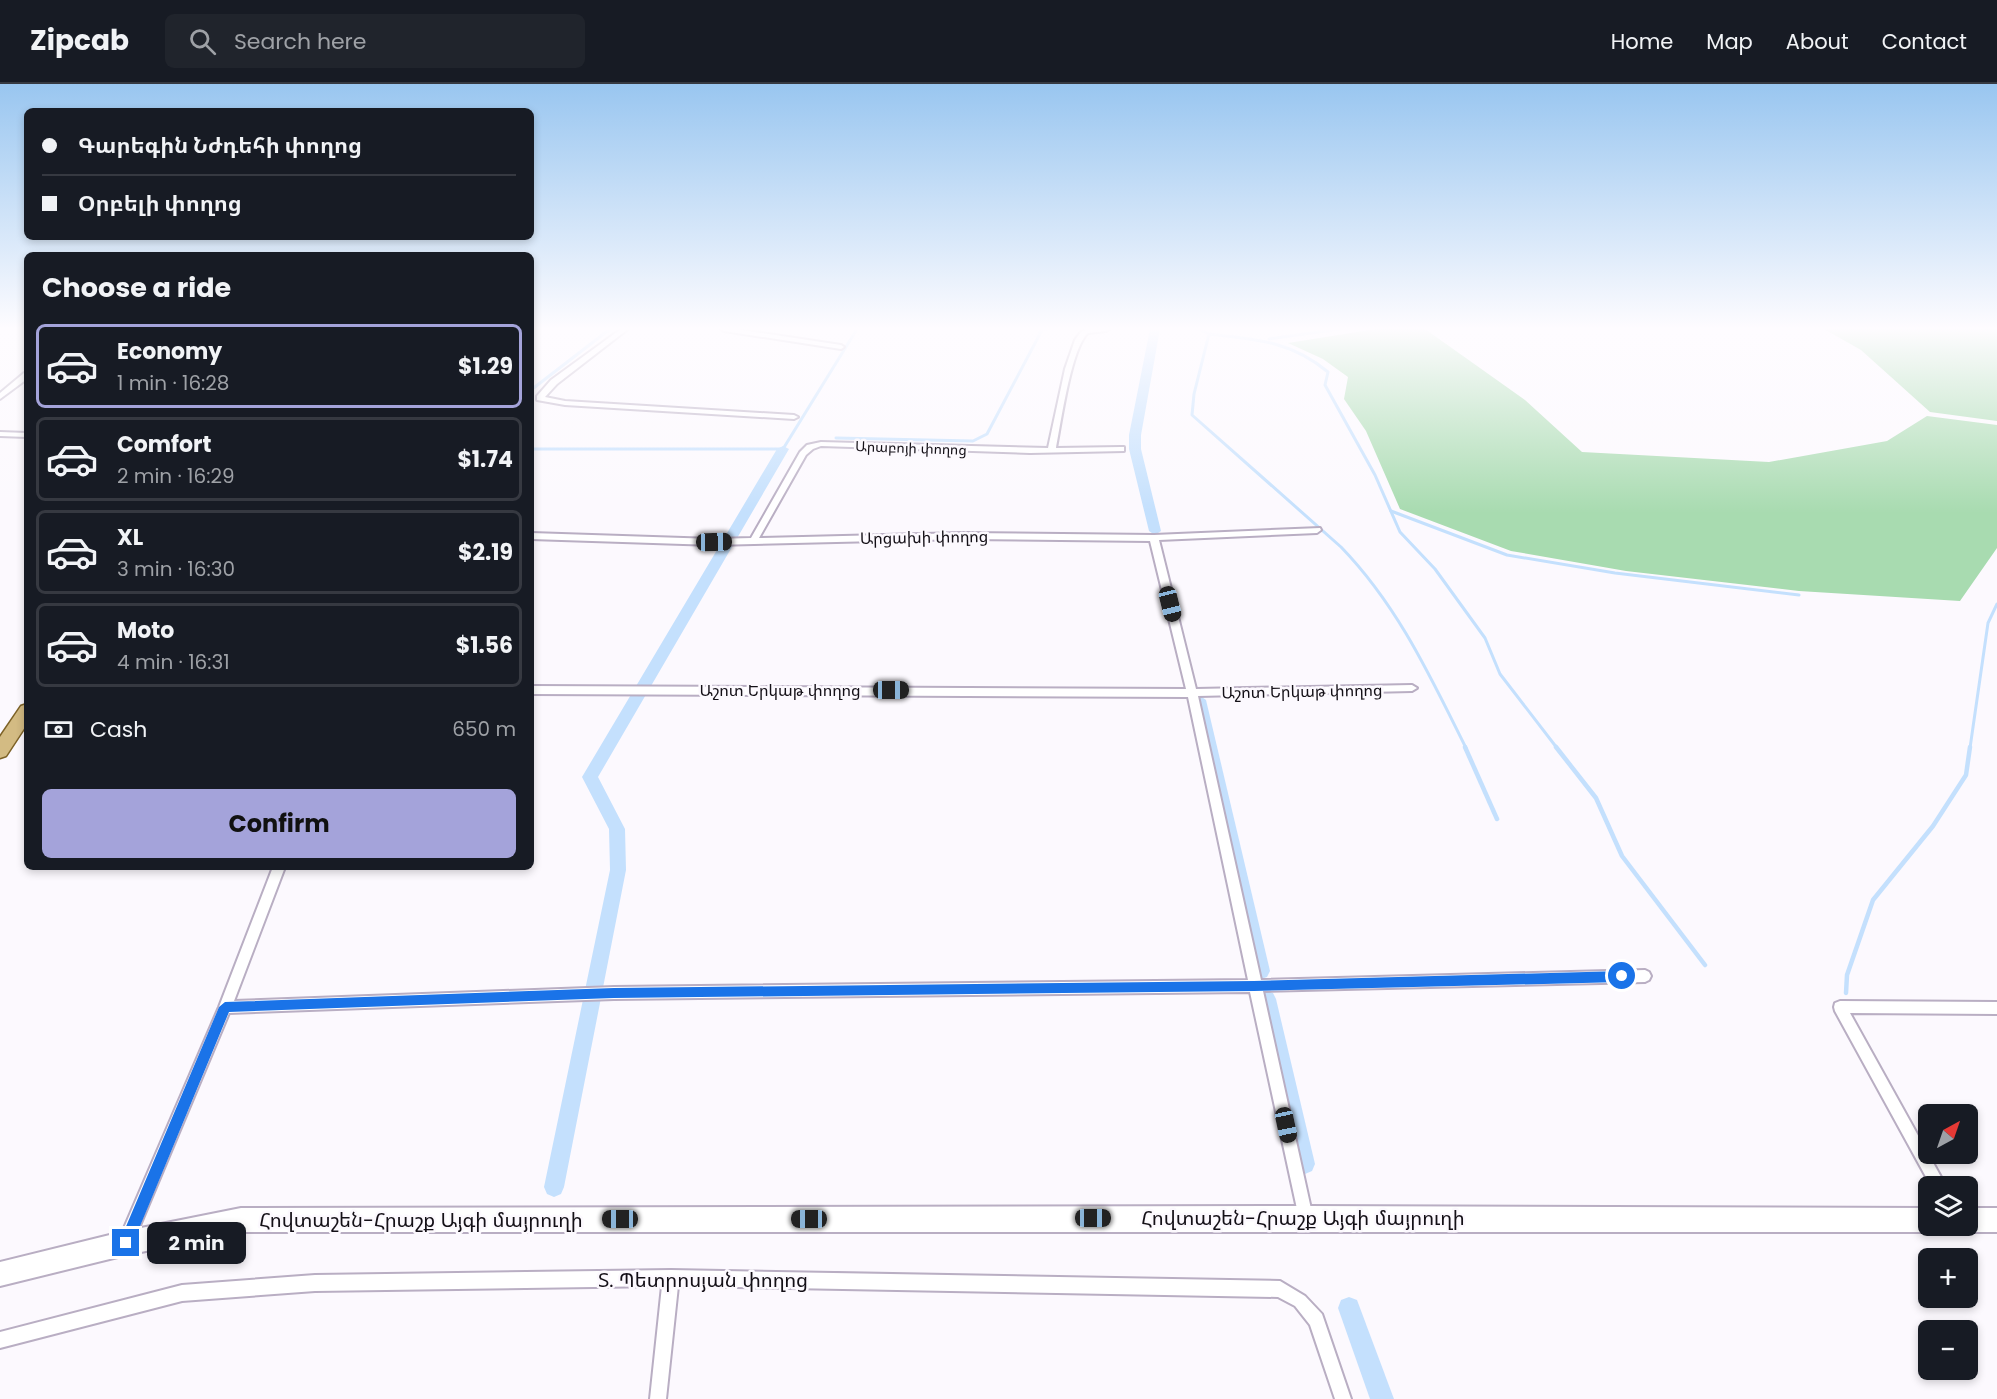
<!DOCTYPE html>
<html lang="en">
<head>
<meta charset="utf-8">
<style>
	body { margin:0; font-family:Poppins,"Noto Sans Armenian",sans-serif; background:#20242c; color:#f1f3f6; height:100vh; display:flex; flex-direction:column; font-size:22px; white-space:nowrap }
	* { box-sizing:border-box; margin:0 }
	p { font-size:20px; color:#9ea1a6 }
	.icon { flex:none; width:33px; height:33px; fill:none; stroke:currentColor; stroke-width:2; stroke-linecap:round; stroke-linejoin:round }
	.map { position:relative; flex:1; overflow:hidden }
	.details { position:absolute; left:24px; top:168px; width:510px; height:618px; display:flex; flex-direction:column; background:#171b24; border-radius:9px; box-shadow:0 3px 9px #0003 }
	.details>* { flex:none }
	.banner { position:absolute; left:24px; top:24px; width:510px; height:132px; border-radius:9px; box-shadow:0 3px 9px #0003; display:grid; align-content:center; height:132px; padding:0 18px; background:#171b24 }
	.needle { width:39px; rotate:40deg }
	.controls { position:absolute; left:1918px; top:1020px; display:grid; gap:12px }
	.controls a { display:grid; place-items:center; width:60px; height:60px; border-radius:9px; background:#171b24; box-shadow:0 3px 9px #0003; font-size:30px }
	.end { position:absolute; width:27px; height:27px; margin:-14px; border:8px solid #1a73e8; background:#fff; box-shadow:0 0 0 3px #fff }
	.from { border-radius:50% }
	.bubble { position:absolute; height:42px; border-radius:9px; background:#171b24; box-shadow:0 3px 9px #0003; font-size:20px; font-weight:700; line-height:42px; text-align:center }
	.car { position:absolute; width:18px; height:36px; margin:-18px -9px; border-radius:8px; box-shadow:0 0 4px 2px #0007; background:linear-gradient(#222 24%,#8ab4d8 0 40%,#222 0 76%,#8ab4d8 0 86%,#222 0) }
	.banner b { display:flex; align-items:center; gap:21px; height:57px; font-size:22px }
	.banner b+b { border-top:2px solid #363941 }
	.banner i { width:15px; height:15px; background:#f1f3f6 }
	ul { padding:0; list-style:none }
	li { display:flex; align-items:center; gap:18px; height:84px; margin:0 12px 9px; padding:0 6px; border:3px solid #363941; border-radius:9px }
	li div { flex:1 }
	li b { display:block; font-size:22px }
	li em { font-style:normal; font-weight:700 }
	li.on { border-color:#a4a3da }
	li>.icon { width:54px; height:54px; stroke-width:1.5 }
	h2 { padding:0 18px; font-size:27px; line-height:72px }
	.pay { display:flex; align-items:center; gap:15px; height:66px; padding:0 18px; font-size:22px }
	.pay p { margin-inline-start:auto }
	.action { display:flex; gap:12px; margin-top:auto; padding:12px 18px }
	.action a { flex:1; height:69px; border-radius:9px; background:#a4a3da; color:#111; font-size:24px; font-weight:700; line-height:69px; text-align:center }
	header { display:flex; align-items:center; gap:36px; box-sizing:border-box; height:84px; padding:0 30px; background:#171b24; border-bottom:2px solid #363941 }
	header strong { font-size:28px }
	nav { display:flex; gap:33px; margin-inline-start:auto; font-size:21px }
	.search { width:420px; height:54px; background:#20242c; display:flex; align-items:center; gap:15px; box-sizing:border-box; padding:0 21px; border-radius:9px; color:#9ea1a6; font-size:22px }
	.map>svg:first-child { display:block }
	.green { fill:#a8dbb0 }
	.lines { fill:none; stroke-linecap:round; stroke-linejoin:round }
	.stream-far1 { stroke:#c4e0fd; stroke-width:3 }
	.stream { stroke:#c4e0fd; stroke-width:4.5 }
	.canal { fill:#c4e0fd; fill-rule:evenodd }
	.street-casing { stroke:#b9aec3; stroke-width:4 }
	.secondary-casing { stroke:#b9aec3; stroke-width:4 }
	.primary-casing { stroke:#7d6227; stroke-width:3 }
	.street { fill:#fff; fill-rule:evenodd }
	.secondary { fill:#fff; fill-rule:evenodd }
	.primary { fill:#d3bb83; fill-rule:evenodd }
	.route { fill:#1a73e8 }
	.labels { text-anchor:middle; stroke-width:5; stroke-linejoin:round; paint-order:stroke }
	.far-street-label { font-size:14px; fill:#141017; stroke:#fcf9fe }
	.street-label { font-size:16px; fill:#141017; stroke:#fcf9fe }
	.near-street-label { font-size:20px; fill:#141017; stroke:#fcf9fe }
</style>
</head>
<body>
<header>
<strong>Zipcab</strong>
<div class="search"><svg class="icon" aria-label="search" viewBox="0 0 24 24"><circle cx="10" cy="10" r="6"/><path d="M15 15l6 6"/></svg>Search here</div>
<nav><a>Home</a><a>Map</a><a>About</a><a>Contact</a></nav>
</header>
<div class="map">
<svg width="1997" height="1315" viewBox="0 0 1997 1315">
	<rect width="100%" height="100%" fill="#fcf9fe"/>
	<g class="green">
		<polygon points="1376,245 1425,245 1525,316 1582,368 1769,378 1887,357 1927,332 1997,341 1997,464 1960,517 1799,507 1626,487 1511,467 1400,425 1366,347 1344,315 1348,293 1323,275 1288,259"/>
		<polygon points="1824,245 1997,245 1997,337 1930,328 1861,266"/>
	</g>
	<g class="lines">
		<g class="stream-far1">
			<path d="M1199,245L1209,250L1194,310L1192,331L1341,463C1398,522 1430,592 1466,664"/>
			<path d="M1209,250C1255,255 1291,257 1328,288L1325,301L1375,391L1400,448L1435,485L1485,554L1500,590L1557,664"/>
			<polyline points="1269,255 1340,245"/>
			<polyline points="531,306 610,245"/>
			<polyline points="836,354 973,357 987,350 1042,246 1047,245"/>
			<polyline points="531,365 783,365 857,245"/>
			<polyline points="1391,427 1507,471 1615,489 1799,511"/>
			<polyline points="1970,664 1988,539 1997,520"/>
		</g>
		<g class="stream">
			<polyline points="1465,663 1497,735"/>
			<polyline points="1556,663 1596,714 1622,772 1705,881"/>
			<polyline points="1846,909 1847,891 1873,816 1933,742 1966,691 1970,663"/>
		</g>
		<g class="canal">
			<polygon points="1150,245 1160,245 1141,351 1141,365 1161,447 1155,451 1149,447 1129,365 1129,351"/>
			<polygon points="783,362 789,365 598,693 625,745 626,786 564,1103 561,1110 554,1113 547,1110 544,1103 610,786 609,745 582,693 777,365"/>
			<polygon points="1199,611 1206,616 1270,887 1267,893 1261,895 1255,893 1252,887 1192,616"/>
			<polygon points="1267,907 1273,909 1276,915 1315,1080 1312,1087 1305,1090 1298,1087 1295,1080 1258,915 1261,909"/>
			<polygon points="1349,1213 1357,1216 1394,1315 1370,1315 1338,1224 1341,1216"/>
		</g>
		<defs>
			<g id="street">
				<polygon points="621,245 628,245 557,300 545,313 565,317 794,331 798,333 794,335 565,321 537,316 537,312 551,296"/>
				<polygon points="721,245 735,245 841,261 844,263 841,265 724,247"/>
				<path d="M1089,245H1109L1106,247L1088,249C1071,264 1061,339 1056,364L1121,363H1124V367L1030,369L821,362L813,365L806,371L759,454L964,449L1154,451L1320,444L1321,446L1317,449L1159,456L1196,605L1412,601L1417,604L1412,607L1198,612L1261,896L1645,886L1649,888L1651,892L1649,896L1645,898L1263,907L1313,1134L1311,1139L1306,1141L1301,1139L1299,1134L1250,908L614,915L229,929L131,1163L126,1166L121,1163L118,1158L219,923L273,783H285L234,917L614,903L1248,896L1188,613L531,610V602L1186,605L1150,457L964,455L714,461L531,455V449L714,455L751,454L800,368L807,361L821,358L1048,364L1065,285L1075,256L1081,248Z"/>
				<polygon points="24,289 27,289 27,295 0,315 0,309"/>
				<polygon points="0,348 27,349 27,353 0,352"/>
				<polygon points="1840,917 1997,918 1997,930 1850,929 1946,1102 1931,1102 1835,927 1834,923 1835,919"/>
				<polygon points="671,1186 1280,1197 1305,1212 1322,1230 1351,1315 1335,1315 1310,1241 1295,1222 1278,1213 678,1202 666,1315 650,1315 662,1202 315,1207 182,1217 0,1264 0,1248 182,1201 315,1191"/>
			</g>
			<g id="secondary">
				<polygon points="1306,1122 1929,1124 1929,1142 1938,1142 1929,1148 241,1148 126,1171 0,1202 0,1178 126,1147 241,1124"/>
				<polygon points="1968,1124 1997,1124 1997,1148 1968,1148 1960,1144 1959,1142 1968,1142"/>
			</g>
			<polygon id="primary" points="27,620 27,640 6,672 0,674 0,653 21,622"/>
		</defs>
		<use href="#street" class="street-casing"/>
		<use href="#secondary" class="secondary-casing"/>
		<use href="#primary" class="primary-casing"/>
		<use href="#street" class="street"/>
		<use href="#secondary" class="secondary"/>
		<use href="#primary" class="primary"/>
	</g>
	<linearGradient id="sky" x2="0" y2="1"><stop stop-color="#99c6f0"/><stop offset="0.57" stop-color="#fefcff"/><stop offset="1" stop-color="#fefcff" stop-opacity="0"/></linearGradient>
	<rect width="1997" height="429" fill="url(#sky)"/>
	<polygon class="route" points="1622,887 1628,892 1622,898 1254,907 614,914 229,928 131,1164 121,1164 119,1159 219,923 225,918 614,904 1254,897"/>
	<g class="labels">
		<g class="far-street-label">
			<text transform="translate(911 364) rotate(2)" y="5">Արաբոյի փողոց</text>
		</g>
		<g class="street-label">
			<text transform="translate(924 453) rotate(-1)" y="6">Արցախի փողոց</text>
			<text x="780" y="612">Աշոտ Երկաթ փողոց</text>
			<text transform="translate(1302 607) rotate(-1)" y="6">Աշոտ Երկաթ փողոց</text>
		</g>
		<g class="near-street-label">
			<text x="1303" y="1141">Հովտաշեն-Հրաշք Այգի մայրուղի</text>
			<text x="421" y="1143">Հովտաշեն-Հրաշք Այգի մայրուղի</text>
			<text x="703" y="1203">Տ. Պետրոսյան փողոց</text>
		</g>
	</g>
</svg>
<div class="controls">
<a><svg class="needle" viewBox="-14 -14 28 28"><path d="M0-13l5 13h-10z" fill="#e53935"/><path d="M0 13l5-13h-10z" fill="#9ea1a6"/></svg></a>
<a><svg class="icon" aria-label="layers" viewBox="0 0 24 24"><path d="M12 4l9 5-9 5-9-5zM3 14l9 5 9-5"/></svg></a>
<a>+</a>
<a>−</a>
</div>
<i class="end from" style="left:1622px;top:892px"></i>
<i class="end" style="left:126px;top:1159px"></i>
<div class="bubble" style="left:147px;top:1138px;width:99px">2 min</div>
<i class="car" style="left:714px;top:458px;rotate:89deg"></i>
<i class="car" style="left:1170px;top:520px;rotate:166deg"></i>
<i class="car" style="left:891px;top:606px;rotate:90deg"></i>
<i class="car" style="left:1286px;top:1041px;rotate:168deg"></i>
<i class="car" style="left:1093px;top:1134px;rotate:90deg"></i>
<i class="car" style="left:620px;top:1135px;rotate:270deg"></i>
<i class="car" style="left:809px;top:1135px;rotate:270deg"></i>
<div class="banner">
<b><i class="from"></i>Գարեգին Նժդեհի փողոց</b>
<b><i></i>Օրբելի փողոց</b>
</div>
<section class="details">
<h2>Choose a ride</h2>
<ul>
<li class="on"><svg class="icon" aria-label="car" viewBox="0 0 24 24"><path d="M5 17H2v-5l4-1 3-4h7l3 4 3 1v5h-3M9 17h6M6 11h13"/><circle cx="7" cy="17" r="2"/><circle cx="17" cy="17" r="2"/></svg><div><b>Economy</b><p>1 min · 16:28</p></div><em>$1.29</em></li>
<li><svg class="icon" aria-label="car" viewBox="0 0 24 24"><path d="M5 17H2v-5l4-1 3-4h7l3 4 3 1v5h-3M9 17h6M6 11h13"/><circle cx="7" cy="17" r="2"/><circle cx="17" cy="17" r="2"/></svg><div><b>Comfort</b><p>2 min · 16:29</p></div><em>$1.74</em></li>
<li><svg class="icon" aria-label="car" viewBox="0 0 24 24"><path d="M5 17H2v-5l4-1 3-4h7l3 4 3 1v5h-3M9 17h6M6 11h13"/><circle cx="7" cy="17" r="2"/><circle cx="17" cy="17" r="2"/></svg><div><b>XL</b><p>3 min · 16:30</p></div><em>$2.19</em></li>
<li><svg class="icon" aria-label="car" viewBox="0 0 24 24"><path d="M5 17H2v-5l4-1 3-4h7l3 4 3 1v5h-3M9 17h6M6 11h13"/><circle cx="7" cy="17" r="2"/><circle cx="17" cy="17" r="2"/></svg><div><b>Moto</b><p>4 min · 16:31</p></div><em>$1.56</em></li>
</ul>
<div class="pay"><svg class="icon" aria-label="cash" viewBox="0 0 24 24"><path d="M3 7h18v10H3z"/><circle cx="12" cy="12" r="2"/></svg>Cash<p>650 m</p></div>
<div class="action"><a>Confirm</a></div>
</section>
</div>
</body>
</html>
